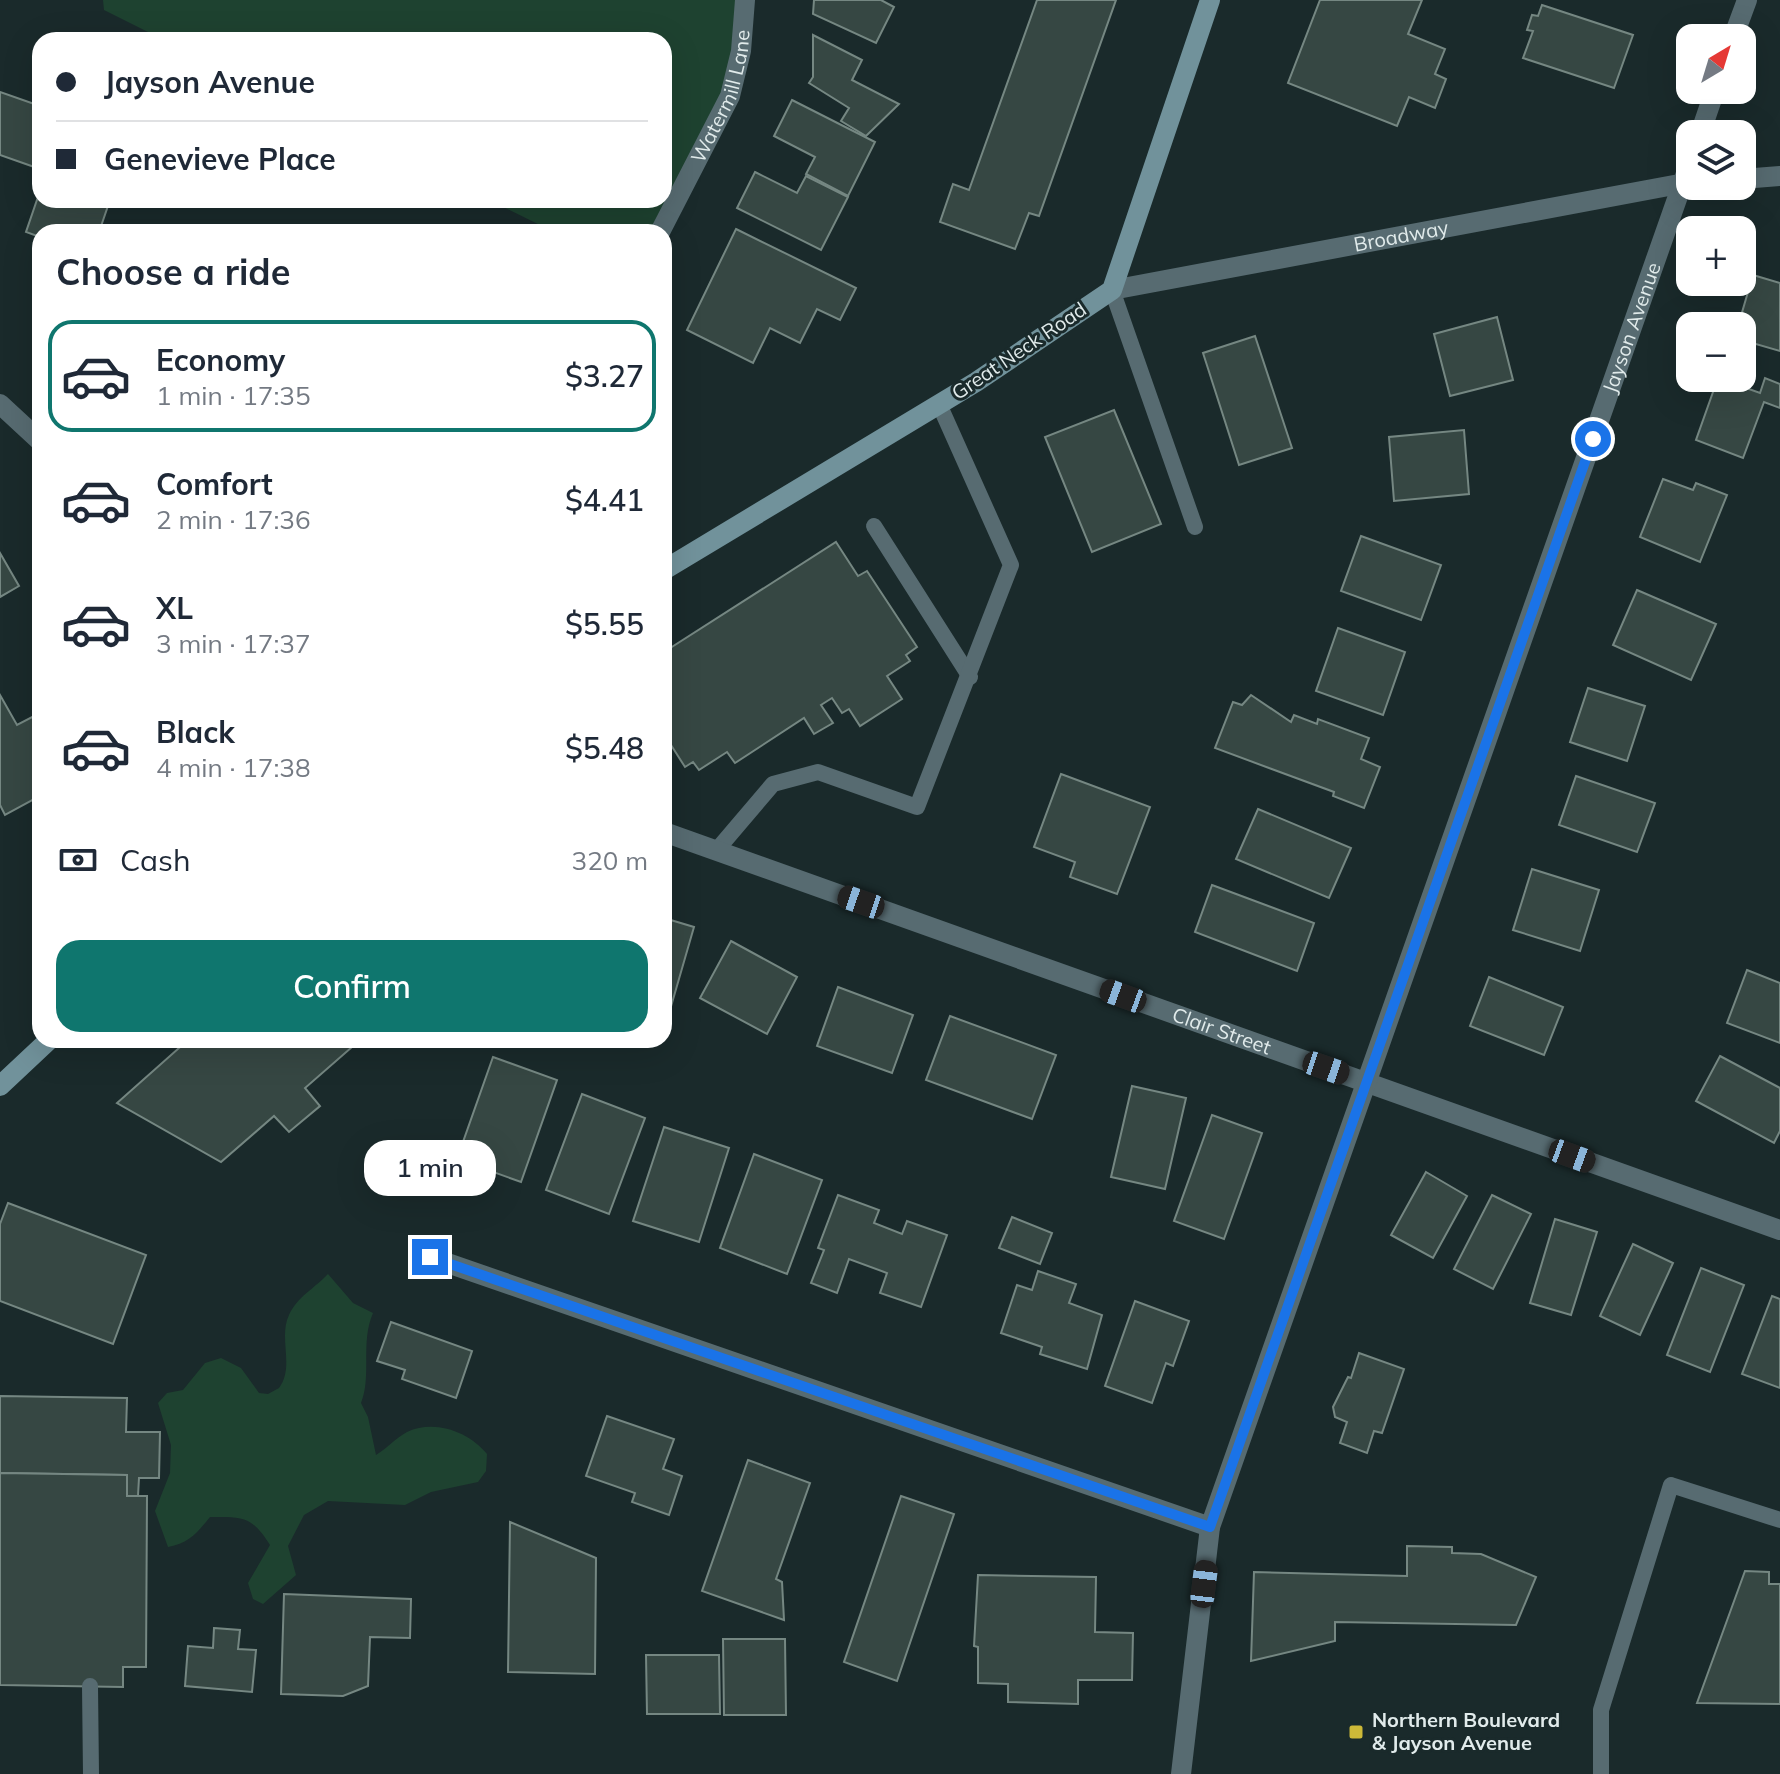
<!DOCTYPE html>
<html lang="en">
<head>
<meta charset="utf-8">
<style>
	body { margin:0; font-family:Mulish,sans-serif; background:#f2f2f3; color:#1f2937; height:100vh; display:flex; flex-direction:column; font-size:30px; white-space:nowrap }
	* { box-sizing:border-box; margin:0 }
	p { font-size:26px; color:#747a83 }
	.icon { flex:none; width:44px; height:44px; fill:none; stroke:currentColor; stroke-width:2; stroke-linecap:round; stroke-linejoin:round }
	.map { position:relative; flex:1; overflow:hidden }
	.sheet { position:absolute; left:32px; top:224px; width:640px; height:824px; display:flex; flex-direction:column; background:#fff; border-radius:24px; box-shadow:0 8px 32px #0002 }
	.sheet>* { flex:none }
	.top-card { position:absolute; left:32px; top:32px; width:640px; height:176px; border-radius:24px; box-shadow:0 8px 32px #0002; display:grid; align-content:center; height:176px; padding:0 24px; background:#fff }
	.needle { width:52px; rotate:38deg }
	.tools { position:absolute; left:1676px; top:24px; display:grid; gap:16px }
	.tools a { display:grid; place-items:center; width:80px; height:80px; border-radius:16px; background:#fff; box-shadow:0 8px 32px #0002; font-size:40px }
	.end { position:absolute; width:36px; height:36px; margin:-18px; border:10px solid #1a73e8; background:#fff; box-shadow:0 0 0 4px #fff }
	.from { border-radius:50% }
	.bubble { position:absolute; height:56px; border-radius:24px; background:#fff; box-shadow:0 8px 32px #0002; font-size:26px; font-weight:600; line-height:56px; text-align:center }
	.car { position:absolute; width:24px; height:48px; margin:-24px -12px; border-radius:10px; box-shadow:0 0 6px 2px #0007; background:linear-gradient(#222 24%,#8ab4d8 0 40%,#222 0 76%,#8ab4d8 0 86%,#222 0) }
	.top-card b { display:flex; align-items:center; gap:28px; height:76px; font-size:30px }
	.top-card b+b { border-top:2px solid #e0e1e3 }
	.top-card i { width:20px; height:20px; background:#1f2937 }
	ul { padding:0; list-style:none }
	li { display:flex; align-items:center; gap:24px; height:112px; margin:0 16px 12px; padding:0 8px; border:4px solid transparent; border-radius:24px }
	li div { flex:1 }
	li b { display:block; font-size:30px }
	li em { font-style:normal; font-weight:600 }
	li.on { border-color:#0f766e }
	li>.icon { width:72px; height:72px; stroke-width:1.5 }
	h2 { padding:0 24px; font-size:36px; line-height:96px }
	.pay { display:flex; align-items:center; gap:20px; height:88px; padding:0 24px; font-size:30px }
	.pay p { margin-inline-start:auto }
	.action { display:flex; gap:16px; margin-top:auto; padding:16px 24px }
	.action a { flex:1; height:92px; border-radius:24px; background:#0f766e; color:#fff; font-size:32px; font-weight:600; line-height:92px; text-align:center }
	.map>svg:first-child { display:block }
	.green { fill:#1e4230 }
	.building { fill:#364743; stroke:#758782; stroke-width:2 }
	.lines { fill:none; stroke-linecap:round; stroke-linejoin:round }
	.lane { stroke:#576b71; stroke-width:16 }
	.street { stroke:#576b71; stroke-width:20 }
	.secondary { stroke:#71929b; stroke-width:20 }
	.route { stroke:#1a73e8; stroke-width:10 }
	.poi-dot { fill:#cdb938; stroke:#1a2a2b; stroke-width:3 }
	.labels { text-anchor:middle; stroke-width:6; stroke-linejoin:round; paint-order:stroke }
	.street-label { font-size:20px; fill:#e1ebeb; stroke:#1a2a2b }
	.poi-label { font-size:20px; font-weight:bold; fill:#e1ebeb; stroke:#1a2a2b; text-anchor:start }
</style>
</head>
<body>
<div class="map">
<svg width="1780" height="1774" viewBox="0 0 1780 1774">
	<rect width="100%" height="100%" fill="#1a2a2b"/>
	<g class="green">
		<polygon points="103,0 745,0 741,51 660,232 554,232 489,200 664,200 664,40 164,40 104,10"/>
		<path d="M328,1274L353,1303L373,1313C360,1343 372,1375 361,1403L368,1417L376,1455C386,1449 396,1438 407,1432C435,1419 469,1432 487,1454L486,1471L478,1482L431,1492L405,1505L328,1501L304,1515L288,1546L296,1575L263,1604L253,1599L248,1583L270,1545C251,1515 242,1517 210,1517C197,1533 189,1543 168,1547L155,1511L170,1473L171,1445L158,1403L167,1393L183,1390L205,1363L221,1358L241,1368L259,1393L268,1394L279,1388C295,1367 278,1338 289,1315C297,1297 315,1288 328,1274Z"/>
	</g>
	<g class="building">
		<polygon points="814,0 881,0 894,7 876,43 813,14"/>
		<polygon points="1037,0 1116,0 1039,216 1029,213 1015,249 940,222 953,184 969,190"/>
		<polygon points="1320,0 1422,0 1408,34 1445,49 1435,74 1446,79 1435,108 1409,97 1397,126 1288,83"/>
		<polygon points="1542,5 1633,35 1614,88 1523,58 1533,31 1527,30 1532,15 1538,16"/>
		<polygon points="813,35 862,60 852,80 899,104 866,136 841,121 849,108 809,83 813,77"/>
		<polygon points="0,92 40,106 40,169 0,155"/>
		<polygon points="792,100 875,142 848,196 806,174 815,157 774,136"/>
		<polygon points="755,172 797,193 806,176 848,197 821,250 737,208"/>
		<polygon points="40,191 40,200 110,200 99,232 40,232 40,237 26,232"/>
		<polygon points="736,229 856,288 840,320 817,309 800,343 770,328 753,363 687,330"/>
		<polygon points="1753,275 1780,283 1780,351 1742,340 1742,326 1738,326"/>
		<polygon points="1497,317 1513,380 1450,396 1434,334"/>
		<polygon points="1255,336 1292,448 1239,465 1203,353"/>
		<polygon points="1718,378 1760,393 1765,378 1780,384 1780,408 1764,402 1743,458 1696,440"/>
		<polygon points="1114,410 1161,524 1092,552 1045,437"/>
		<polygon points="1464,430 1469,494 1394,501 1389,437"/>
		<polygon points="1663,479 1693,490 1696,483 1727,495 1700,562 1640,537"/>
		<polygon points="1361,536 1441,565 1421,620 1341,591"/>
		<polygon points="836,542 858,576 867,571 917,647 906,655 910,661 887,676 902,699 860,726 849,709 842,713 832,698 821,705 833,723 814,734 804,718 735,763 727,752 699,770 693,762 685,767 664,734 664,652"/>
		<polygon points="0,553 19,586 0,597"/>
		<polygon points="1637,590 1716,624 1691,680 1613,645"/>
		<polygon points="1338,628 1405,652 1383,715 1316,691"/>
		<polygon points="1588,688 1645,706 1627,761 1570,742"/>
		<polygon points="0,695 17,725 40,713 40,796 5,815 0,805"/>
		<polygon points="1251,695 1291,722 1294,715 1317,724 1318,719 1369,738 1361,759 1380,767 1364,808 1333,796 1334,792 1215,748 1233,702 1242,705"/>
		<polygon points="1061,774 1150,807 1117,894 1070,877 1075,862 1034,847"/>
		<polygon points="1576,776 1655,803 1637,852 1559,825"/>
		<polygon points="1258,809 1351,848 1329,898 1236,859"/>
		<polygon points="1532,869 1599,890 1580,951 1513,930"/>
		<polygon points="1212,885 1314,923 1297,971 1195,932"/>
		<polygon points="664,918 694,927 670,1010 664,1008"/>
		<polygon points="731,941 797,977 767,1034 700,998"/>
		<polygon points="1747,970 1780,983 1780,1043 1727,1023"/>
		<polygon points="1489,977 1563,1007 1544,1055 1470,1026"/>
		<polygon points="838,987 913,1015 892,1073 817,1046"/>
		<polygon points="950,1016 1056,1055 1032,1119 926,1080"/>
		<polygon points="360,1040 305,1088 320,1106 289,1132 274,1116 221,1162 117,1103 188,1040"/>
		<polygon points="1720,1056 1780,1088 1780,1131 1774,1143 1696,1101"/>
		<polygon points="493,1057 557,1080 521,1182 457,1159"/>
		<polygon points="1132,1086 1186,1098 1165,1189 1111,1177"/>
		<polygon points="582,1094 645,1118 609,1214 546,1190"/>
		<polygon points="1212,1115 1262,1133 1224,1239 1174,1221"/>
		<polygon points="664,1127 729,1148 699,1242 633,1221"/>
		<polygon points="754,1154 822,1180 787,1274 720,1248"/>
		<polygon points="1426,1172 1467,1196 1433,1258 1391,1235"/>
		<polygon points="838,1195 879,1210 874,1223 902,1234 907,1221 947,1235 921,1307 880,1293 887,1273 849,1259 837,1293 811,1283 824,1250 818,1248"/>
		<polygon points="1492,1195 1531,1214 1493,1289 1454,1269"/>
		<polygon points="8,1203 146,1255 113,1344 0,1301 0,1224"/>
		<polygon points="1012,1217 1052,1233 1040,1264 999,1248"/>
		<polygon points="1555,1219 1597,1232 1571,1315 1530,1303"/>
		<polygon points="1633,1244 1673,1263 1640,1335 1600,1316"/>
		<polygon points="1701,1268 1744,1285 1710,1372 1667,1355"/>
		<polygon points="1038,1271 1076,1284 1069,1303 1102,1315 1087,1369 1040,1354 1042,1347 1001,1333 1017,1285 1032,1290"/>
		<polygon points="1772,1296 1780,1299 1780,1388 1742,1374"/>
		<polygon points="1135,1301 1189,1321 1173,1366 1166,1363 1152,1403 1105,1386"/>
		<polygon points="391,1322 472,1351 456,1398 402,1379 405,1370 377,1361"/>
		<polygon points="1359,1353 1404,1369 1382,1433 1374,1431 1367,1453 1340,1443 1347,1422 1335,1417 1333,1407 1348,1377 1351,1378"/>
		<polygon points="0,1396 127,1398 126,1432 160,1432 159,1478 139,1478 138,1496 127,1496 127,1475 0,1473"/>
		<polygon points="607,1416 674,1439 663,1469 682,1476 669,1515 632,1502 635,1493 586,1476"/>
		<polygon points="748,1460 810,1483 776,1579 782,1582 784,1620 702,1591"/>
		<polygon points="0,1473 127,1475 127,1496 147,1496 146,1667 123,1667 123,1687 0,1685"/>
		<polygon points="901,1496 954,1514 897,1681 844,1662"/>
		<polygon points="510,1522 596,1558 595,1674 508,1672"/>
		<polygon points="1407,1546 1452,1547 1452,1553 1481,1554 1536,1577 1516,1625 1335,1622 1335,1641 1251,1661 1254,1572 1407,1576"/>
		<polygon points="1745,1571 1769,1572 1769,1584 1780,1584 1780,1704 1697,1703"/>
		<polygon points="978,1575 1096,1577 1095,1632 1133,1633 1132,1680 1078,1680 1078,1704 1008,1702 1008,1684 978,1683 978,1647 974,1646"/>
		<polygon points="284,1594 411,1599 410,1638 370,1637 368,1686 343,1696 281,1694"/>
		<polygon points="214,1628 240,1630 238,1649 256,1650 252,1692 185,1686 188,1646 213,1648"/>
		<polygon points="723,1639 785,1639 786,1715 724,1715"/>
		<polygon points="646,1655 719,1655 720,1714 647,1714"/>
	</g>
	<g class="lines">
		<g class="lane">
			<polyline points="1112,290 1195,527"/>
			<polyline points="874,526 970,677"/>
			<polyline points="716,851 773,784 818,772 917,807 1011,565 939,404"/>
			<polyline points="90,1686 91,1774"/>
			<polyline points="1601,1774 1601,1710 1671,1485 1780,1520"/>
		</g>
		<g class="street">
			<polyline points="1733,38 1747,0"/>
			<polyline points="1700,134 1715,90"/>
			<polyline points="1742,179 1780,176"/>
			<path id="s1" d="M660,232L730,96L741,51L745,0"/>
			<path id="s2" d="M1112,290L1690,182"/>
			<polyline points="0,404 40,441"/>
			<path id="s3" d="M664,832L1780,1230"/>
			<polyline points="430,1257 1210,1527"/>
			<path id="s4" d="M1181,1774L1210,1527L1690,162"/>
		</g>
		<g class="secondary">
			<polyline points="664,570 976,382 1112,290 1210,0"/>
			<polyline points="0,1086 49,1040"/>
		</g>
	</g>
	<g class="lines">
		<polyline class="route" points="430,1257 1210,1527 1593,439"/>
	</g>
	<rect class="poi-dot" x="1348" y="1724" width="16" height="16" rx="4"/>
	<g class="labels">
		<g class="street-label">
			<text dy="7" stroke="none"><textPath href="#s1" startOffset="150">Watermill Lane</textPath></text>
			<text dy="7" stroke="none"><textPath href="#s2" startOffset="294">Broadway</textPath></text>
			<text dy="7" stroke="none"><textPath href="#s4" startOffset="1520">Jayson Avenue</textPath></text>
			<text transform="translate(1019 351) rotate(-34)" y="7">Great Neck Road</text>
			<text dy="7" stroke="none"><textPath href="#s3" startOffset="592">Clair Street</textPath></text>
		</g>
		<g class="poi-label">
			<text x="1372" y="1727">Northern Boulevard<tspan x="1372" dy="23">&amp; Jayson Avenue</tspan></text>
		</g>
	</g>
</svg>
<div class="tools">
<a><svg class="needle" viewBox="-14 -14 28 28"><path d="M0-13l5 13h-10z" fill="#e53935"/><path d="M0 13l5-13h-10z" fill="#747a83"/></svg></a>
<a><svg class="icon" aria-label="layers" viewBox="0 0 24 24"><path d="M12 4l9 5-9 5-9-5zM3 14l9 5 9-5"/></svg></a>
<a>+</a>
<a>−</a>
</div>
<i class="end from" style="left:1593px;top:439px"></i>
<i class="end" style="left:430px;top:1257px"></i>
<div class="bubble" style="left:364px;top:1140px;width:132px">1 min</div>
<i class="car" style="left:861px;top:902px;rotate:289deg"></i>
<i class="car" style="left:1123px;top:996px;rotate:290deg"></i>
<i class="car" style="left:1326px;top:1068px;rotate:109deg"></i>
<i class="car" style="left:1572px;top:1156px;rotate:110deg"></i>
<i class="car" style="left:1204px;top:1584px;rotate:7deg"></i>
<div class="top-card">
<b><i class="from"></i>Jayson Avenue</b>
<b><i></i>Genevieve Place</b>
</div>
<section class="sheet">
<h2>Choose a ride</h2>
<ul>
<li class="on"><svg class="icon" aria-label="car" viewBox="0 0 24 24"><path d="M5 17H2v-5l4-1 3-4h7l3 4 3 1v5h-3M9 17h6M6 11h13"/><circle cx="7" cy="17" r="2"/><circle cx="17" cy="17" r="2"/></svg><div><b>Economy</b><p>1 min · 17:35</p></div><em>$3.27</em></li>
<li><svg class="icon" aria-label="car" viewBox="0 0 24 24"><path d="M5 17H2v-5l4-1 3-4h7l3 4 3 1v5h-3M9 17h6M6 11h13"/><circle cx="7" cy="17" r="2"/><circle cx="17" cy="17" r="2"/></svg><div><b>Comfort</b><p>2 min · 17:36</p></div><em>$4.41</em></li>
<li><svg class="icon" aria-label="car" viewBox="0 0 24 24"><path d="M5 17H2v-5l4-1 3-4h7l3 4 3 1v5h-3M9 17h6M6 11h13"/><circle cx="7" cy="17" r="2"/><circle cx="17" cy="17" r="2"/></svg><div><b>XL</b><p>3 min · 17:37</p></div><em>$5.55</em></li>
<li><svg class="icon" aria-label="car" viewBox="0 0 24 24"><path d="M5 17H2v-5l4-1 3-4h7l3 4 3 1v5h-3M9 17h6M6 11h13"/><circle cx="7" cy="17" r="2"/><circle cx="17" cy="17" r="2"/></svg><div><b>Black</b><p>4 min · 17:38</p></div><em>$5.48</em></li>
</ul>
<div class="pay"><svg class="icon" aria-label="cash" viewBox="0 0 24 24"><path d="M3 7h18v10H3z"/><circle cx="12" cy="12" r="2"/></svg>Cash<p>320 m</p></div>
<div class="action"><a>Confirm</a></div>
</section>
</div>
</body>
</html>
